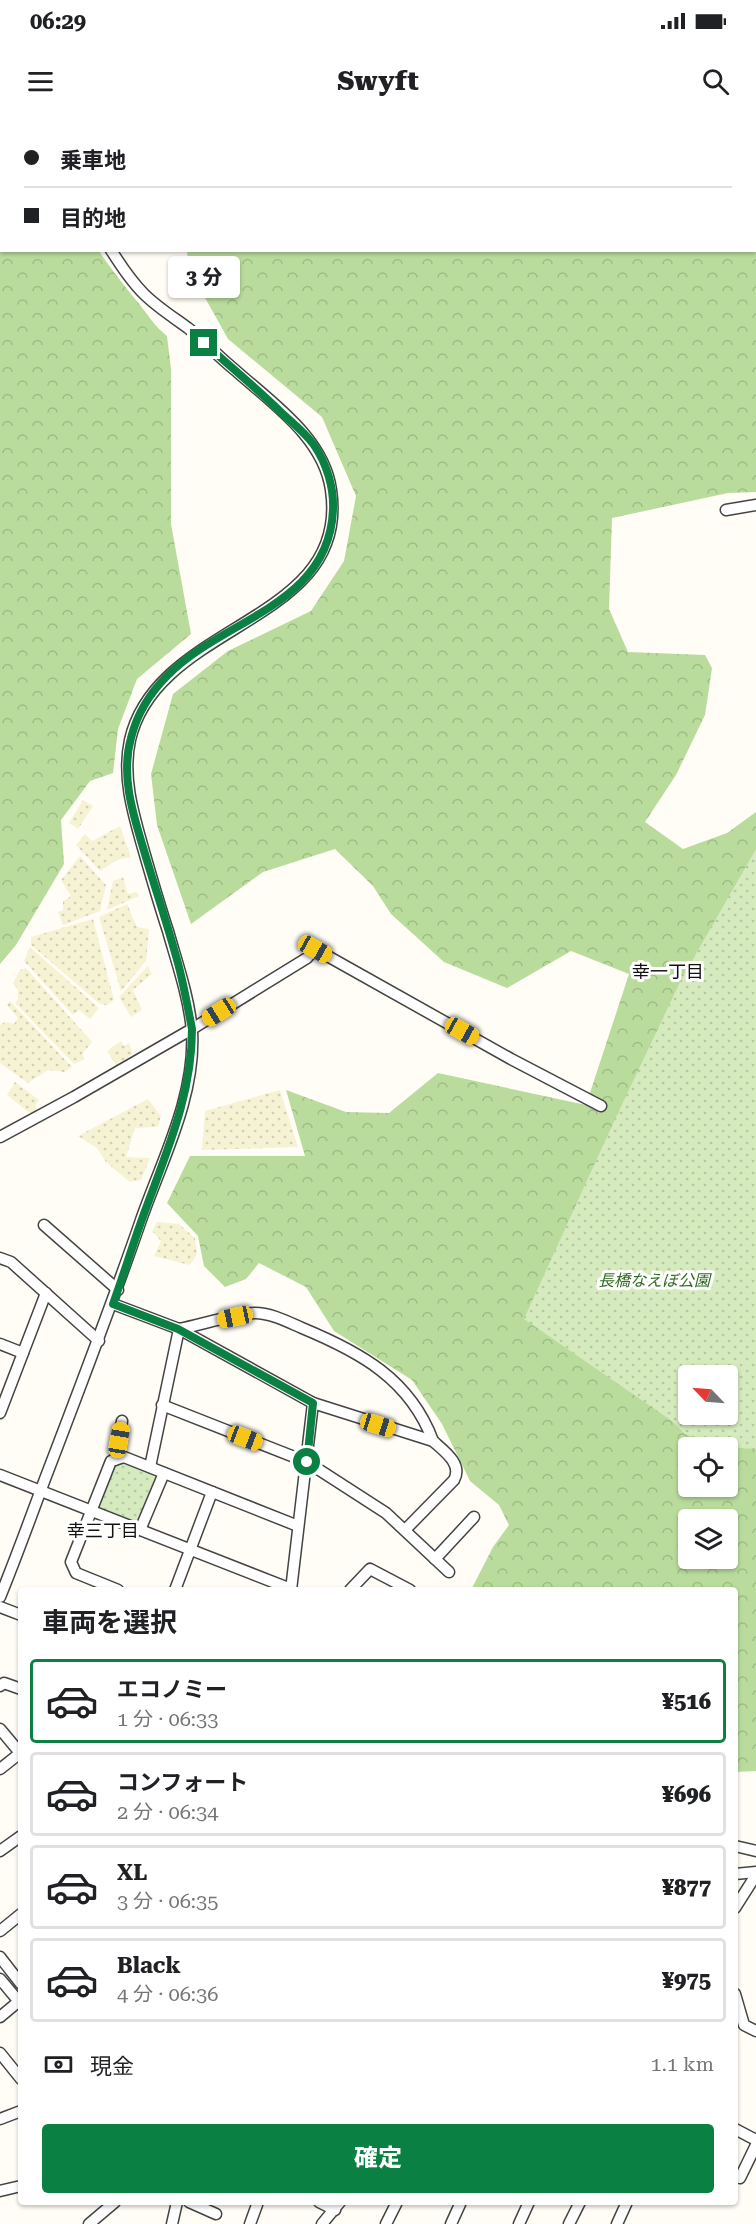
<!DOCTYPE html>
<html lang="ja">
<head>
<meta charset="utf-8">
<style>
	body { margin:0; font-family:"Roboto Serif","Noto Sans JP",serif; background:#f6f6f6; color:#202124; height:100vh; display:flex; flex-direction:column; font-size:22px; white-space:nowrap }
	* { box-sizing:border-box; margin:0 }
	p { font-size:20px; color:#757577 }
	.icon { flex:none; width:33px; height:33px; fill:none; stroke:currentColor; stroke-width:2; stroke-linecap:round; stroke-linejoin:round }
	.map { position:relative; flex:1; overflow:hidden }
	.panel { position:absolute; left:18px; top:1467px; width:720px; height:618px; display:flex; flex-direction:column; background:#fff; border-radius:6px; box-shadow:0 2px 4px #0004 }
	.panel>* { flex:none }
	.guide { position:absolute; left:0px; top:0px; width:756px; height:132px; box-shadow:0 2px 4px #0004; display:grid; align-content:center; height:132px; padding:0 24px; background:#fff }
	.needle { width:39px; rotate:295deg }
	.buttons { position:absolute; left:678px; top:1245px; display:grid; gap:12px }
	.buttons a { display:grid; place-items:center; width:60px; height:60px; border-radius:6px; background:#fff; box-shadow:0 2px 4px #0004; font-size:30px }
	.end { position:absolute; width:27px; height:27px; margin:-14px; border:8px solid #0b8043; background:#fff; box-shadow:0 0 0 3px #fff }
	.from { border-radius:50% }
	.bubble { position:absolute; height:42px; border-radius:6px; background:#fff; box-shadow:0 2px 4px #0004; font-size:20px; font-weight:800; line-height:42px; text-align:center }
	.car { position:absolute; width:18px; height:36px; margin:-18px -9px; border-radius:8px; box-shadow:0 0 4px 2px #0007; background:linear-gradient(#f5c518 24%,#345 0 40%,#f5c518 0 76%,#345 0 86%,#f5c518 0) }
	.guide b { display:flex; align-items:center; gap:21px; height:57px; font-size:22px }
	.guide b+b { border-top:2px solid #e0e0e0 }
	.guide i { width:15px; height:15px; background:#202124 }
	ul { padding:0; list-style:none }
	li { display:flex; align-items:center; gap:18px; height:84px; margin:0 12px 9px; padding:0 12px; border:3px solid #e0e0e0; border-radius:6px }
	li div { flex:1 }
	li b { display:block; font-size:22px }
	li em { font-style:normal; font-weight:800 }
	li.current { border-color:#0b8043 }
	li>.icon { width:54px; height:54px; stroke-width:1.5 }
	h2 { padding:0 24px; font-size:27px; line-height:72px }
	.pay { display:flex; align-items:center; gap:15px; height:66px; padding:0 24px; font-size:22px }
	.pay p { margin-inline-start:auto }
	.action { display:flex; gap:12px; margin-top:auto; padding:12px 24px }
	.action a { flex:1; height:69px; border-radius:6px; background:#0b8043; color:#fff; font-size:24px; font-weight:800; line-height:69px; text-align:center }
	.status { display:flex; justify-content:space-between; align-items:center; height:42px; padding:0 30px; background:#fff; direction:ltr }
	.status svg { height:16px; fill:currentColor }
	header { display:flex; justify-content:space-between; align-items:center; height:78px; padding:0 24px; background:#fff; font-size:27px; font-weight:800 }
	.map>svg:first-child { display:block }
	.farmland { fill:url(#farmland-dots) }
	.forest { fill:url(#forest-crowns); fill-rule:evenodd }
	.park { fill:url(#park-dots); fill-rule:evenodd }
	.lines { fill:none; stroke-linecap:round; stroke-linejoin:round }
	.minor-casing { stroke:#444; stroke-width:13 }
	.minor { stroke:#fff; stroke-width:10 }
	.route { stroke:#0b8043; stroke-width:8 }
	.labels { text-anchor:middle; stroke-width:6; stroke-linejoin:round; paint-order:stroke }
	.park-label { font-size:16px; font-style:italic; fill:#2f6b1f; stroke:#fff }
	.neighbourhood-label { font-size:18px; fill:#111; stroke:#fff }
</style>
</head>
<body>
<div class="status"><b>06:29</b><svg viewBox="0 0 49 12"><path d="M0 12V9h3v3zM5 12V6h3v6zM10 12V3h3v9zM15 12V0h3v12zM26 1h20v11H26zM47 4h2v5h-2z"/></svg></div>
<header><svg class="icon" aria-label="menu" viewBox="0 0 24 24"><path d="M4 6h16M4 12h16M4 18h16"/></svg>Swyft<svg class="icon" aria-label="search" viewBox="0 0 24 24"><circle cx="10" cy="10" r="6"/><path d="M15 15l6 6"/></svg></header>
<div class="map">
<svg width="756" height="2104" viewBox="0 0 756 2104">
	<defs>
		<pattern id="farmland-dots" width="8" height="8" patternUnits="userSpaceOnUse" patternTransform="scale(1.5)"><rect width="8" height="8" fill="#f6f3d4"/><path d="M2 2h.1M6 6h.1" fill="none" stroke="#d2cfb5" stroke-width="1.8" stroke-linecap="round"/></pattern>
		<pattern id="forest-crowns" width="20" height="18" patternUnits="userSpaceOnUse" patternTransform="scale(1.5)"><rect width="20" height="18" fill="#b9dc9c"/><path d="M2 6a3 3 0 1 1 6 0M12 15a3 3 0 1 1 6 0" fill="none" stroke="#9ebc85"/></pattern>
		<pattern id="park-dots" width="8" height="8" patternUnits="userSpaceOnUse" patternTransform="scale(1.5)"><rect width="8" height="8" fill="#d5ebbd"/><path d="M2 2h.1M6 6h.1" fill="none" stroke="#b6c8a1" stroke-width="1.8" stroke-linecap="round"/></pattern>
	</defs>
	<rect width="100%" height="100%" fill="#fffdf5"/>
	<g class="farmland">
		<polygon points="83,680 93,686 78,709 69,703"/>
		<polygon points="120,706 131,737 117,740 100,751 76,725 85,714 92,721"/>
		<polygon points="80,736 106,765 100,791 63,805 58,792 63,790 63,781 71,776 61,760"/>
		<polygon points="123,757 128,774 137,772 139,776 107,790 113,761"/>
		<polygon points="127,784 137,807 149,809 146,841 121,871 99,797"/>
		<polygon points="93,799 114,880 107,885 100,884 31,825 31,817"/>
		<polygon points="30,827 99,888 90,899 79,890 73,895 24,841"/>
		<polygon points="148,846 152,854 133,870 142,890 131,897 119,877"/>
		<polygon points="26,848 92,922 82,934 85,939 74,944 15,883 18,879 18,870 13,863 20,850"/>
		<polygon points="10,881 72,947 64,952 48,950 28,963 0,943 0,905 5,902 14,904 18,898 7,885"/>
		<polygon points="121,921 124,926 129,923 133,934 116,945 107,931"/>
		<polygon points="15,962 39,980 35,986 37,991 31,994 7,975"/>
		<polygon points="280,970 298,1027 202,1030 205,991"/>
		<polygon points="148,979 161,996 158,1007 135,1008 126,1037 150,1038 141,1060 130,1062 106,1042 97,1028 78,1016"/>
		<polygon points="157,1102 179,1104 195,1118 197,1134 190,1145 154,1136 161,1121 152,1111"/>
	</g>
	<g class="forest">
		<path d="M0,0H30L2,2V130L99,131C110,148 123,164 136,180C147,193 154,206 167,216L171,249V404L191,514L137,559L118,609L113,653L90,661L61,700L64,744L16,825L0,844Z"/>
		<path d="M207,0H756V372L728,373L612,398L609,489L628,532L705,535L712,548L705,595L676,655L645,702L683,729L727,713L756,692V1651L735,1652V1470H471L493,1427L509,1405L499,1385L470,1361L442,1304L412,1260L334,1211L306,1167L259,1143L246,1159L225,1167L204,1146L198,1116L167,1083L190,1036H305L286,970L346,992L389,993L438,953L586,985L629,854L571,831L507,868L444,842L391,794L373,766L335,729L263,752L191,804L157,705L151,654L173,574L228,531L311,491L344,441L356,376L322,297L228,219L188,147L187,131L754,130V2L203,1ZM688,1256H728V1294H688ZM688,1328H728V1366H688ZM688,1400H728V1438H688Z"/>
	</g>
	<g class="park">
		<path d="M756,729V1329L716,1327L685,1314L672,1301L524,1199L616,997L681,860ZM688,1256H728V1294H688Z"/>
		<polygon points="123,1342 158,1357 138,1403 100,1389 98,1385 115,1345"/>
	</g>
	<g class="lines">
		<defs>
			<g id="minor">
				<polyline points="78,0 78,2"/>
				<polyline points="139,2 139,0"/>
				<polyline points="726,390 756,385"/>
				<polyline points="0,1017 74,977 192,909 307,838 315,829 511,939 601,986"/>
				<polyline points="44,1105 118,1170"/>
				<polyline points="0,1138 11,1142 99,1221"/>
				<path d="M113,1184L179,1209L313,1283L433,1321C444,1331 463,1344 454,1360L405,1410"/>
				<polyline points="0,1224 23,1233"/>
				<polyline points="162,1285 307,1342 386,1393 449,1452"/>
				<polyline points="0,1293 46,1173"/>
				<polyline points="115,1340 122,1301"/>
				<path d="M150,1347L179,1209C200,1205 234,1194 255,1193C271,1193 288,1202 302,1208C360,1232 410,1259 433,1321"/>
				<polyline points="0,1355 291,1469"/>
				<polyline points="140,1410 164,1353"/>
				<polyline points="435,1439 474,1397"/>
				<polyline points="118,1470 76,1453 71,1442 111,1341 124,1337 298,1406"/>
				<polyline points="175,1470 212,1372"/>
				<polyline points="291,1470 313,1283"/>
				<polyline points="350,1470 370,1449 410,1470"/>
				<path d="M0,1477C16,1438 30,1399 45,1359C78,1273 111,1187 141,1100C162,1040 196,976 192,911C189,877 177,843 168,811C159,784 151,756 143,728C133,693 122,657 130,620C157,501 351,504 331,370C324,318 272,283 235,250C219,237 204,221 188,208C173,197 157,187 144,174C131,161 121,146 111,130"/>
				<polyline points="0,1487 21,1495"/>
				<polyline points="0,1566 4,1563 21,1569"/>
				<polyline points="0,1609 21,1634"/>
				<polyline points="0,1649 19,1634"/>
				<polyline points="735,1726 756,1731"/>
				<polyline points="0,1731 21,1716"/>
				<polyline points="735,1754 756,1752"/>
				<polyline points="735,1788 756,1755"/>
				<polyline points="0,1811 21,1794"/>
				<polyline points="0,1837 21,1864"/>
				<polyline points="0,1859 21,1884"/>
				<polyline points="735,1874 744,1905 756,1911"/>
				<polyline points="0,1897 18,1882"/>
				<polyline points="0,1933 21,1959"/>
				<polyline points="0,1999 21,1991"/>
				<polyline points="735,2009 756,2020"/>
				<polyline points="740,2058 756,2025"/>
				<polyline points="0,2071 21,2066"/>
				<polyline points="189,2082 216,2094"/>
				<polyline points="319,2082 335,2090"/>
				<polyline points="89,2104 115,2082"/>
				<polyline points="172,2104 177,2082"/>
				<polyline points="250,2104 258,2082"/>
				<polyline points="322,2104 340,2082"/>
				<polyline points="386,2104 397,2082"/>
				<polyline points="451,2104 461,2082"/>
				<polyline points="519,2104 529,2082"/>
				<polyline points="569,2104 580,2082"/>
				<polyline points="617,2104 627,2082"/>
			</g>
		</defs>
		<use href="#minor" class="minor-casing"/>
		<use href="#minor" class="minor"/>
	</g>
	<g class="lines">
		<path class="route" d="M204,223C231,247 260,271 285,296C295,305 306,314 314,325C327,344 334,368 333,390C329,486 222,499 167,556C150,573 137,594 131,618C120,657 134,697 145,734C156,771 169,809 179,847C184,867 188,888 192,909C192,972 169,1026 148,1083C135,1117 125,1151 113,1184L178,1209L313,1283L307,1342"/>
	</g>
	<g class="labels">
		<g class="park-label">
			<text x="654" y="1166">長橋なえぼ公園</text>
		</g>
		<g class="neighbourhood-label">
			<text x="668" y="858">幸一丁目</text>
			<text x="103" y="1417">幸三丁目</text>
		</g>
	</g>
</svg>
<div class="buttons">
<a><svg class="needle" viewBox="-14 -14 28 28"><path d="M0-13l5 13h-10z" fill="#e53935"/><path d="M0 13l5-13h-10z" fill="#757577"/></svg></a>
<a><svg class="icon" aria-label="locate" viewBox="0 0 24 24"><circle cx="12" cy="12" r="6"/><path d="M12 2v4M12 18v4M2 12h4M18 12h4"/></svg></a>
<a><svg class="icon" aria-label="layers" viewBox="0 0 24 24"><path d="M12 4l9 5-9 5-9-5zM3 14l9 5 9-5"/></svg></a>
</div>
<i class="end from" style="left:307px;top:1342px"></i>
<i class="end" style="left:204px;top:223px"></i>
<div class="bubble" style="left:168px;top:136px;width:72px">3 分</div>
<i class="car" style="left:315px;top:829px;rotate:119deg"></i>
<i class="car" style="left:219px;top:892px;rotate:238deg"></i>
<i class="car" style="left:462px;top:911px;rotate:119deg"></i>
<i class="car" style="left:235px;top:1197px;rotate:258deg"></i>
<i class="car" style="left:378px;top:1305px;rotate:107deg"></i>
<i class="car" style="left:245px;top:1318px;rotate:111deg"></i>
<i class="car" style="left:119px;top:1320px;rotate:10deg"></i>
<div class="guide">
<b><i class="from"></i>乗車地</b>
<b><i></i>目的地</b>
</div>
<section class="panel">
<h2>車両を選択</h2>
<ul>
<li class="current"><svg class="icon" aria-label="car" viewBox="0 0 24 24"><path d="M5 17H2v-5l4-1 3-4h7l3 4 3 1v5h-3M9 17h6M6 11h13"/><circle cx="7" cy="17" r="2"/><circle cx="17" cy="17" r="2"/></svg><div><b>エコノミー</b><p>1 分 · 06:33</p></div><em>¥516</em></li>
<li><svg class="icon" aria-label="car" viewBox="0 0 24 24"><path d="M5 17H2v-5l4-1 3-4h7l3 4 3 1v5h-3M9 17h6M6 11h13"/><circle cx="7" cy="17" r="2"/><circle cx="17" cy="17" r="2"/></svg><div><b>コンフォート</b><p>2 分 · 06:34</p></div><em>¥696</em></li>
<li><svg class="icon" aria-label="car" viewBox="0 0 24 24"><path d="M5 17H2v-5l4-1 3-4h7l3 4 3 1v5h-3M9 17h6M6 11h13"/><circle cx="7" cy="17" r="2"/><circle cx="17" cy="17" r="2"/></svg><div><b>XL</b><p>3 分 · 06:35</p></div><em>¥877</em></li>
<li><svg class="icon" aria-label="car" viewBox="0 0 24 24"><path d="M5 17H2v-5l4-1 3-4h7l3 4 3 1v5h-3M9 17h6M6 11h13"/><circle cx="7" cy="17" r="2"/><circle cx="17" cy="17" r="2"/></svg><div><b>Black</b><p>4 分 · 06:36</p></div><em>¥975</em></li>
</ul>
<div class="pay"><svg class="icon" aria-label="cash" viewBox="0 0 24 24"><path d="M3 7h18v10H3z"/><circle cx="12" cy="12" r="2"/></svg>現金<p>1.1 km</p></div>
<div class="action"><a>確定</a></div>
</section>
</div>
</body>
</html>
